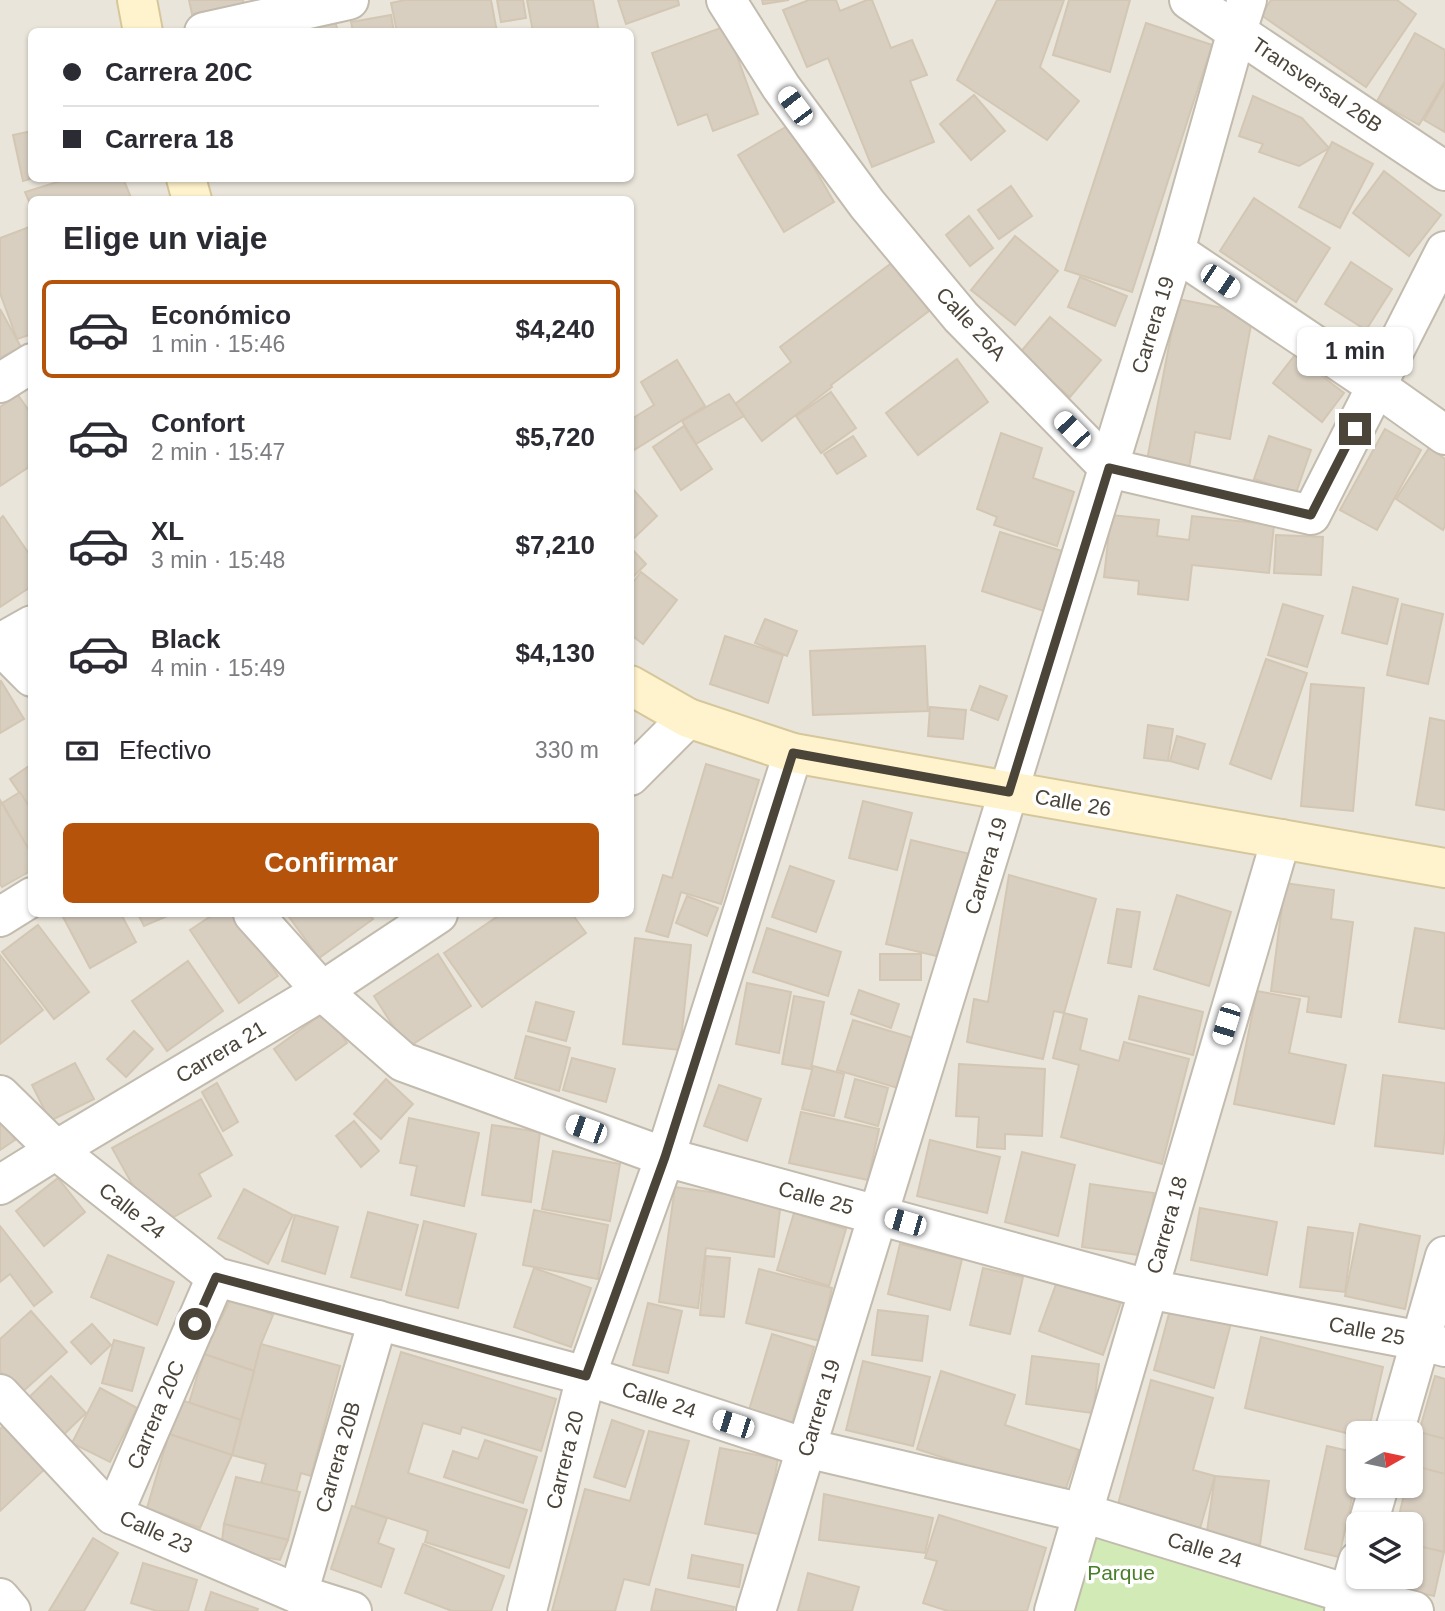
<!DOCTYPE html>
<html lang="es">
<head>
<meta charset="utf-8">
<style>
	body { margin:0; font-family:Helvetica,sans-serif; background:#f7f7f7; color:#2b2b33; height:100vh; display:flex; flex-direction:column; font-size:26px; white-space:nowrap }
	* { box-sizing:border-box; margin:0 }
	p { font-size:23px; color:#7c7c81 }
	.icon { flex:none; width:38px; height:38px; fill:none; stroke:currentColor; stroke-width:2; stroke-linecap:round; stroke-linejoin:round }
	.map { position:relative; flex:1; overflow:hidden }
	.details { position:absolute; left:28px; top:196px; width:606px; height:721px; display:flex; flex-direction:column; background:#fff; border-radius:10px; box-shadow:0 2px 5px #0004 }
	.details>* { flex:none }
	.hud { position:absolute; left:28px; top:28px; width:606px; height:154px; border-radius:10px; box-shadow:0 2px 5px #0004; display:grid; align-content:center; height:154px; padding:0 35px; background:#fff }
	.needle { width:46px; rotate:81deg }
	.controls { position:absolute; left:1346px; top:1421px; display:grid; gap:14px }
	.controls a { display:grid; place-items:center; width:77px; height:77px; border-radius:10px; background:#fff; box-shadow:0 2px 5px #0004; font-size:35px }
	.end { position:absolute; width:32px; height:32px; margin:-16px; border:9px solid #4b4439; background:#fff; box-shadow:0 0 0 4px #fff }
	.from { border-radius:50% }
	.bubble { position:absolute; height:49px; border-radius:10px; background:#fff; box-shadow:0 2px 5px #0004; font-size:23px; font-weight:700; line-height:49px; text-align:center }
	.car { position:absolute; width:21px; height:42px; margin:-21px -10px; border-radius:9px; box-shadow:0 0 5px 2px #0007; background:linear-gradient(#fff 24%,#345 0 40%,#fff 0 76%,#345 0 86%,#fff 0) }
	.hud b { display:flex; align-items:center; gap:24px; height:66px; font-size:26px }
	.hud b+b { border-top:2px solid #e1e1e2 }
	.hud i { width:18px; height:18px; background:#2b2b33 }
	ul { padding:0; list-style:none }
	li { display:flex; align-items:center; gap:21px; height:98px; margin:0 14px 10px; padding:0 21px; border:4px solid transparent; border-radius:10px }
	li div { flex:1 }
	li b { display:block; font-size:26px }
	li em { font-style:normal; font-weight:700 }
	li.active { border-color:#b45309 }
	li>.icon { width:63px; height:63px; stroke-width:1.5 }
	h2 { padding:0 35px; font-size:32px; line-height:84px }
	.pay { display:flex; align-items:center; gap:18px; height:77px; padding:0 35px; font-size:26px }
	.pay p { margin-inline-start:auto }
	.cta { display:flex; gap:14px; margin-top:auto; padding:14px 35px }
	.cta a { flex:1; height:80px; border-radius:10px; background:#b45309; color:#fff; font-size:28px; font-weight:700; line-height:80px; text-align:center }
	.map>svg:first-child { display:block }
	.residential { fill:#eae5da; fill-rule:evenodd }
	.green { fill:#d2eab5 }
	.building { fill:#d8cfc1; stroke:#d3c7b4; stroke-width:2 }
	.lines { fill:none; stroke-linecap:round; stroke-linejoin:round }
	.street-casing { stroke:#c2bbae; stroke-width:42 }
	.secondary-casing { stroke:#d6c79b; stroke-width:42 }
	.street { stroke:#fff; stroke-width:38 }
	.secondary { stroke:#fff3cd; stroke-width:38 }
	.route { stroke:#4b4439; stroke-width:9 }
	.labels { text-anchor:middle; stroke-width:7; stroke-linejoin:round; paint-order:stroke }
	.street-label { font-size:21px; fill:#4b4439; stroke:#fff }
	.park-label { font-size:21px; fill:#4a7f2a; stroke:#fff }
</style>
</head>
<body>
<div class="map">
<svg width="1445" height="1611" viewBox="0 0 1445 1611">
	<rect width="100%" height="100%" fill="#f6f3ec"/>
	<path class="residential" d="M0,0H1445V1611H0ZM32,32H630V178H32ZM32,200H630V914H32ZM1358,1433H1410V1486H1358ZM1358,1524H1410V1577H1358Z"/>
	<polygon class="green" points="1093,1526 1335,1591 1329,1611 1066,1611"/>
	<g class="building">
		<polygon points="189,0 243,0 244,4 192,14"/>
		<polygon points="405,0 491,0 497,32 397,32 391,3"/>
		<polygon points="497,0 523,0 526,18 501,22"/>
		<polygon points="527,0 593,0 599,32 533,32"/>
		<polygon points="618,0 678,0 679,5 626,24"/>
		<polygon points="762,0 789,0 763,4"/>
		<polygon points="809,0 836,0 840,11 867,0 872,0 891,48 912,40 927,75 910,81 934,142 872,167 828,58 807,67 783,10"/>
		<polygon points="997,0 1064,0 1040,67 1079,101 1047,140 957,80"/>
		<polygon points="1069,0 1130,0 1110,72 1053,55"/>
		<polygon points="1271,0 1397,0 1416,14 1366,87 1261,15"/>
		<polygon points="333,13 338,32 284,32"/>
		<polygon points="391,15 394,32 353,32 351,22"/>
		<polygon points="1146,23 1212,45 1132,292 1065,270"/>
		<polygon points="726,26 758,114 713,131 707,114 678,125 652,53"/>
		<polygon points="1415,33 1445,50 1445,81 1419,125 1377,101"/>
		<polygon points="1445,83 1445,132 1424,120"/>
		<polygon points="974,95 1005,131 971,160 940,124"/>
		<polygon points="1253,96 1302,118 1329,148 1299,166 1259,152 1263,144 1239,136"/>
		<polygon points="789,125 834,202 784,232 738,155"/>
		<polygon points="32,131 32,178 33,178 23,181 13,135"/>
		<polygon points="1332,142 1373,164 1340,228 1299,207"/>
		<polygon points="1384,171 1441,215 1409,256 1353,213"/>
		<polygon points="70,178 123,178 132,200 32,200 32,208 25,192"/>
		<polygon points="1011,186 1032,216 999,239 978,210"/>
		<polygon points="1254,198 1330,248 1296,302 1220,251"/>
		<polygon points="969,216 993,248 970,266 946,235"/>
		<polygon points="32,226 32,334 17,339 0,293 0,238"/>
		<polygon points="1015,236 1058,271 1015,325 971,290"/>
		<polygon points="893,262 929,311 831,385 832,387 762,441 735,404 791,362 780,347"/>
		<polygon points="1351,262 1392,289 1366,330 1325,304"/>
		<polygon points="1080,277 1127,296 1115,326 1068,307"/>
		<polygon points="1178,299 1253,314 1230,439 1195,432 1189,468 1147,460"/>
		<polygon points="0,309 21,347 0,358"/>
		<polygon points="1050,317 1101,360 1070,397 1019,354"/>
		<polygon points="1295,355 1344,393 1322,422 1273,383"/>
		<polygon points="957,359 988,402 918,455 886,413"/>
		<polygon points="677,360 705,406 634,450 630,443 630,420 654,405 641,382"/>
		<polygon points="831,392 856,428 821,453 796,416"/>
		<polygon points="729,394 744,416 696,444 682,421"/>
		<polygon points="18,395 32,415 32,465 0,486 0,407"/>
		<polygon points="684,426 712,469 681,490 653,447"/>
		<polygon points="1385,429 1421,450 1377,530 1340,510"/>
		<polygon points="1001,433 1042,448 1033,478 1074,492 1057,546 994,525 997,517 977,509"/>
		<polygon points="853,436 866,456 837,474 824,454"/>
		<polygon points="1269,436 1311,450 1296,493 1254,479"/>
		<polygon points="1429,448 1445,459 1445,526 1443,530 1396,499"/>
		<polygon points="630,486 657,516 630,542"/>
		<polygon points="1111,515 1159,520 1157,536 1189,540 1192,516 1274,525 1269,573 1192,565 1188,600 1138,594 1139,581 1104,577"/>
		<polygon points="3,516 32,558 32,586 0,607 0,519"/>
		<polygon points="1000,532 1062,551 1044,611 982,591"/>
		<polygon points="1276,535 1323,537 1321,575 1274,573"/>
		<polygon points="630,547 646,564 630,580"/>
		<polygon points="641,572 677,600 643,644 630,634 630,586"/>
		<polygon points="1353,587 1398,599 1387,644 1342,633"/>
		<polygon points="1283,604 1323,616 1307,667 1268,655"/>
		<polygon points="1402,604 1443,614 1428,684 1387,675"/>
		<polygon points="765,619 797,631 787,656 755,643"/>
		<polygon points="725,636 783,655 768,703 710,684"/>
		<polygon points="925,646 928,711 813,715 810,651"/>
		<polygon points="1266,659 1307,673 1271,779 1230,764"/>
		<polygon points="1,681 24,719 0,733 0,682"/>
		<polygon points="1311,684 1364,688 1353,811 1301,806"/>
		<polygon points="980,686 1007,696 998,720 971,710"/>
		<polygon points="930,707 966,710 963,739 928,736"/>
		<polygon points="1430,718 1445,721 1445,810 1416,805"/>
		<polygon points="1148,725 1173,729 1168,761 1144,758"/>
		<polygon points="1177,736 1205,744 1198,769 1170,761"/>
		<polygon points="32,764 32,811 10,779"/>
		<polygon points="706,764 759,780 721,904 681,892 668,937 646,931 663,875 672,878"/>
		<polygon points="20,792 32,811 32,855 2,803"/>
		<polygon points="0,800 32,855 32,870 2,887 0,884"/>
		<polygon points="863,801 912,813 897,870 849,858"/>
		<polygon points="911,840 970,854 945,958 886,944"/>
		<polygon points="790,866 834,881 816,932 772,917"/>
		<polygon points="1009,875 1096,899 1064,1013 1054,1011 1043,1059 967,1042 974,999 988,1002"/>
		<polygon points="1285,883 1334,890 1331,919 1353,922 1341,1017 1307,1012 1309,997 1271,991"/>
		<polygon points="1177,895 1231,912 1209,986 1154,969"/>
		<polygon points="687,896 718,908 707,936 676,923"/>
		<polygon points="1117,909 1140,912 1131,967 1108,963"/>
		<polygon points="65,914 121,914 136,942 90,968 62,915"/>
		<polygon points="138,914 172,914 144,926"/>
		<polygon points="214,914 237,914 278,976 239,1003 190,930"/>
		<polygon points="287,914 369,914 373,919 319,958"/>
		<polygon points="501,914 572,914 586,933 482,1007 444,953"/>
		<polygon points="38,925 89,992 54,1019 2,952"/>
		<polygon points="767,928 841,952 828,996 753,972"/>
		<polygon points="1415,928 1445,933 1445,1029 1399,1022"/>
		<polygon points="635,938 691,945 680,1050 623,1044"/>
		<polygon points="438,954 471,1006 407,1048 374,996"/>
		<rect x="880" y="954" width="41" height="26"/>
		<polygon points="0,955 43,1010 0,1044"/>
		<polygon points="188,961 223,1011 167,1051 132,1001"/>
		<polygon points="747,983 791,992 779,1053 736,1044"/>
		<polygon points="859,990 899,1004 891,1028 851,1014"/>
		<polygon points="1257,991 1300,999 1289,1053 1346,1065 1334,1124 1234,1104"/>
		<polygon points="794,996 824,1002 811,1069 782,1064"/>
		<polygon points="1139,996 1203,1012 1193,1055 1129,1039"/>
		<polygon points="536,1002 574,1012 566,1041 528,1031"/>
		<polygon points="326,1011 347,1043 296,1080 274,1049"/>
		<polygon points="1064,1013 1087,1019 1080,1050 1119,1061 1124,1042 1189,1059 1162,1164 1061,1137 1079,1065 1053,1058"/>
		<polygon points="853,1020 913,1038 898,1088 837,1070"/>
		<polygon points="134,1031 153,1049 126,1077 107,1059"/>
		<polygon points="526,1036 570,1048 559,1091 515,1078"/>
		<polygon points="572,1058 615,1069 606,1102 563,1090"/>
		<polygon points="75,1063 94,1099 50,1121 32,1085"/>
		<polygon points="959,1064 1045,1069 1042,1136 1005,1134 1005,1149 977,1147 979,1117 956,1116"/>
		<polygon points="813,1066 844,1074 834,1116 802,1109"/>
		<polygon points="1383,1075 1445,1083 1445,1132 1443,1154 1375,1146"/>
		<polygon points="386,1079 413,1104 381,1139 354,1114"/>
		<polygon points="855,1079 888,1088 878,1126 845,1117"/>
		<polygon points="217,1083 238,1122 223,1131 202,1092"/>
		<polygon points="719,1085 761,1099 747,1141 704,1126"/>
		<polygon points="201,1099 232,1155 199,1174 211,1196 156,1227 112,1148"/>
		<polygon points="801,1112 879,1129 868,1180 789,1163"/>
		<polygon points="0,1116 15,1140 0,1150"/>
		<polygon points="409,1118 479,1133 464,1206 411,1195 417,1166 400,1163"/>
		<polygon points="354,1121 379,1151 361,1167 336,1136"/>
		<polygon points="492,1125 540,1132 531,1202 482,1195"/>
		<polygon points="930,1140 1000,1157 987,1213 917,1196"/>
		<polygon points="553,1151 620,1164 610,1221 542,1209"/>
		<polygon points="1022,1152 1075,1165 1058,1236 1005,1222"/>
		<polygon points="58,1178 85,1212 44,1246 16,1211"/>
		<polygon points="1090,1184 1154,1193 1146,1256 1082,1247"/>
		<polygon points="675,1187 781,1202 774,1257 706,1248 698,1308 659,1302"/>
		<polygon points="244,1189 293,1215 268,1264 218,1238"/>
		<polygon points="1200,1208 1277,1222 1267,1275 1191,1260"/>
		<polygon points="534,1210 608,1225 598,1279 523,1265"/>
		<polygon points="368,1212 418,1225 401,1290 351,1277"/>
		<polygon points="794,1213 846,1229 829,1286 777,1270"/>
		<polygon points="295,1215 338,1227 325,1274 282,1261"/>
		<polygon points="424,1221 476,1234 458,1308 406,1295"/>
		<polygon points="1360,1224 1420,1236 1405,1309 1345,1296"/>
		<polygon points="0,1226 52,1292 34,1306 10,1274 0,1282"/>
		<polygon points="1308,1227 1353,1233 1345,1292 1300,1287"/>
		<polygon points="900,1244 962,1259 950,1310 888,1294"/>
		<polygon points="108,1255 174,1282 157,1325 91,1297"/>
		<polygon points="706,1256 730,1258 724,1317 700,1315"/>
		<polygon points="534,1268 591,1288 571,1347 514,1327"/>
		<polygon points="983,1268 1023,1277 1010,1334 970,1325"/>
		<polygon points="759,1269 832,1288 820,1341 746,1323"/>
		<polygon points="1059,1276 1122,1299 1103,1355 1039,1331"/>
		<polygon points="232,1296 273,1315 261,1344 254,1371 204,1354"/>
		<polygon points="648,1303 682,1311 668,1373 633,1365"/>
		<polygon points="1171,1306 1231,1323 1214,1388 1154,1370"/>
		<polygon points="878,1310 928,1316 922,1361 872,1355"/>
		<polygon points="31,1311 67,1352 20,1394 0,1371 0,1339"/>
		<polygon points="92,1324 111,1345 91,1364 71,1342"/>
		<polygon points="772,1334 814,1347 792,1423 749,1410"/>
		<polygon points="1261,1337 1383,1367 1368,1433 1358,1433 1358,1436 1245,1408"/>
		<polygon points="114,1340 144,1348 132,1391 102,1383"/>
		<polygon points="261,1344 340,1366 311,1476 301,1473 296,1492 261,1483 266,1464 232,1455"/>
		<polygon points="401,1352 556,1399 541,1451 462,1427 460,1434 423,1423 408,1473 527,1510 509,1568 425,1542 428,1531 355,1507"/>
		<polygon points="204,1354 254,1371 241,1420 189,1403"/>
		<polygon points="1032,1356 1099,1364 1093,1413 1026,1404"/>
		<polygon points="863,1361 930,1377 913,1446 846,1430"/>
		<polygon points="941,1371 1015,1395 1005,1425 1079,1450 1063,1497 917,1449"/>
		<polygon points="51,1376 86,1413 54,1444 19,1407"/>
		<polygon points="1435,1376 1445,1379 1445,1439 1419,1432"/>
		<polygon points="1151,1380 1213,1398 1193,1470 1215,1476 1199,1532 1117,1508"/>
		<polygon points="100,1388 137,1408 110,1462 72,1443"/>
		<polygon points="181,1400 241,1420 232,1455 169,1434"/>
		<polygon points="612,1420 644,1431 625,1487 594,1477"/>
		<polygon points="8,1422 48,1466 0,1511 0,1429"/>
		<polygon points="649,1431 689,1441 649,1585 624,1579 615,1611 552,1611 585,1489 630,1501"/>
		<polygon points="1419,1432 1445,1439 1445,1474 1411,1465"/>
		<polygon points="169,1434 232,1455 200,1528 147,1508"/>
		<polygon points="485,1440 537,1457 523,1503 444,1477 453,1451 478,1459"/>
		<polygon points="1327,1446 1358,1453 1358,1471 1339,1557 1305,1549"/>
		<polygon points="720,1448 778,1459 764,1535 705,1524"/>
		<polygon points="1411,1465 1445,1474 1444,1552 1410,1544 1410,1524 1397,1524 1406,1486 1410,1486"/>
		<polygon points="1215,1476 1269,1481 1260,1545 1206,1538"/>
		<polygon points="236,1477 300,1492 288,1540 224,1524"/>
		<polygon points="824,1494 933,1518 925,1553 819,1540"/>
		<polygon points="352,1506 387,1518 378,1543 394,1549 381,1587 331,1569"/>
		<polygon points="939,1515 1046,1548 1027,1611 948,1611 923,1603 937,1561 925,1558"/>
		<polygon points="224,1524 288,1540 280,1560 221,1550"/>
		<polygon points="93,1538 118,1553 84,1611 49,1611"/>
		<polygon points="423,1544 504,1576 491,1611 452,1611 405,1593"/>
		<polygon points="1410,1544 1444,1552 1434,1596 1382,1583 1384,1577 1410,1577"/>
		<polygon points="692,1555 743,1565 739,1587 688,1578"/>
		<polygon points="143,1563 197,1580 188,1611 157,1611 131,1603"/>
		<polygon points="808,1573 859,1587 852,1611 798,1611"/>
		<polygon points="656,1589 734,1607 733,1611 651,1611"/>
		<polygon points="211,1592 258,1609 257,1611 205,1611"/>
	</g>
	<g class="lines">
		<defs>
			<g id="street">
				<polyline points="726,0 781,87 867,204 961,317 1109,468 1311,515 1445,251"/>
				<polyline points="1189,0 1445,171"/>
				<polyline points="204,32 349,0"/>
				<polyline points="1175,251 1376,386 1445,435"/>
				<polyline points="0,383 32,363"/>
				<polyline points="0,643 32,625"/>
				<polyline points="0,645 32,677"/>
				<polyline points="630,776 688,718"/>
				<polyline points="253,914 322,991 403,1062 665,1157 1148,1289 1421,1341 1445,1347"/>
				<polyline points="0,917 32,897"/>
				<polyline points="0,1095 56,1150 216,1277 586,1376 806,1448 1083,1513 1348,1594 1414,1611"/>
				<polyline points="0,1185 56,1150 322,991 438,914"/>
				<polyline points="0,1394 113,1515 298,1594 352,1611"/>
				<polyline points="1394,1433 1445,1256"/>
				<polyline points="113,1515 216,1277"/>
				<polyline points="1368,1524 1379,1486"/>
				<polyline points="298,1594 378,1320"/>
				<polyline points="0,1598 11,1611"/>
				<polyline points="527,1611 586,1376 665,1157 793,753"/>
				<polyline points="756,1611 1175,251 1237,31 1247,0"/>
				<polyline points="1054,1611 1281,839"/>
				<polyline points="1344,1611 1358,1561"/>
			</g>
			<g id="secondary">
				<polyline points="137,0 143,32"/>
				<polyline points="186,178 192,200"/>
				<polyline points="630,685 688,718 793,753 1445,868"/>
			</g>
		</defs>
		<use href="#street" class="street-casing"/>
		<use href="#secondary" class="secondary-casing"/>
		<use href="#street" class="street"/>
		<use href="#secondary" class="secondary"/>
	</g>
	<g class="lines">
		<polyline class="route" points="195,1324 216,1277 586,1376 665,1157 793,753 1009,792 1109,468 1311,515 1355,429"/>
	</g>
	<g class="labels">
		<g class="street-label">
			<text transform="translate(1317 85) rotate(34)" y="7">Transversal 26B</text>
			<text transform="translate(971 324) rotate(47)" y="7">Calle 26A</text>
			<text transform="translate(1153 325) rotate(-73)" y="7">Carrera 19</text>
			<text transform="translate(1073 803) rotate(10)" y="7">Calle 26</text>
			<text transform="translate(986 866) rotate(-73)" y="7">Carrera 19</text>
			<text transform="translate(221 1052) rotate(-31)" y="7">Carrera 21</text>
			<text transform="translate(816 1198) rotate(15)" y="7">Calle 25</text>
			<text transform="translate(132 1211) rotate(38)" y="7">Calle 24</text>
			<text transform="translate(1167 1225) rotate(-74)" y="7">Carrera 18</text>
			<text transform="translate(1367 1331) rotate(11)" y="7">Calle 25</text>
			<text transform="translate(659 1400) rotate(18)" y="7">Calle 24</text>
			<text transform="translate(819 1408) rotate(-73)" y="7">Carrera 19</text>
			<text transform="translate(156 1415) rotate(-67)" y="7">Carrera 20C</text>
			<text transform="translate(338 1457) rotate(-74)" y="7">Carrera 20B</text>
			<text transform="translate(565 1460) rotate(-76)" y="7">Carrera 20</text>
			<text transform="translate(156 1532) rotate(24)" y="7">Calle 23</text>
			<text transform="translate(1205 1550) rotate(17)" y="7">Calle 24</text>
		</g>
		<g class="park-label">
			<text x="1121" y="1580">Parque</text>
		</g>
	</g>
</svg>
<div class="controls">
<a><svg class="needle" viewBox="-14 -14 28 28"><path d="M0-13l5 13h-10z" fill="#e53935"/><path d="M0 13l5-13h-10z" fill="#7c7c81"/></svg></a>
<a><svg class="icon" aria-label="layers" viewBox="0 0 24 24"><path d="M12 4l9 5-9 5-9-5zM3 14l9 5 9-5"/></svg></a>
</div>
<i class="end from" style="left:195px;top:1324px"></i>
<i class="end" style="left:1355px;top:429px"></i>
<div class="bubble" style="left:1297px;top:327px;width:116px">1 min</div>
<i class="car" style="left:795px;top:106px;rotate:323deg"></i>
<i class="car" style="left:1220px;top:281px;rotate:124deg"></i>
<i class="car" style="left:1072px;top:430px;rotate:316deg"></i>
<i class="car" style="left:1226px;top:1024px;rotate:197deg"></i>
<i class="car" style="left:586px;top:1129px;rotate:290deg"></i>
<i class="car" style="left:905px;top:1222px;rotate:286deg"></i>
<i class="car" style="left:733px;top:1424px;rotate:288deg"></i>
<div class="hud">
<b><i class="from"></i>Carrera 20C</b>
<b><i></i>Carrera 18</b>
</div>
<section class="details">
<h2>Elige un viaje</h2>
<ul>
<li class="active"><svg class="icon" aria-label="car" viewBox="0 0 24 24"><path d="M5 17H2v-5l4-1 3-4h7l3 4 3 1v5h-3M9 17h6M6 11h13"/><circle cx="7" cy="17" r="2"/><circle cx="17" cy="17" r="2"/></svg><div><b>Económico</b><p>1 min · 15:46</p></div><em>$4,240</em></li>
<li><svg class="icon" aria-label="car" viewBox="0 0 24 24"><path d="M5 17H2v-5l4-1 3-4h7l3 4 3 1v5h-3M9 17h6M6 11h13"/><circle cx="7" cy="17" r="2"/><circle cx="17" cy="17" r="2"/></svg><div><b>Confort</b><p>2 min · 15:47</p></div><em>$5,720</em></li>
<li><svg class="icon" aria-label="car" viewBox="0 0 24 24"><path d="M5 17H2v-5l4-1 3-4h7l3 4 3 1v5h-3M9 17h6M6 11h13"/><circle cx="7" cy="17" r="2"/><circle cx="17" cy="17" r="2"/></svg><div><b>XL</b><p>3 min · 15:48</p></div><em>$7,210</em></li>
<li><svg class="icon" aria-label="car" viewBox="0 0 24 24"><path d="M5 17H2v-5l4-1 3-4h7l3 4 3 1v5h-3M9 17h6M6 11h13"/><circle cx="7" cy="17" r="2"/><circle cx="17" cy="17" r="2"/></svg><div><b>Black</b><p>4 min · 15:49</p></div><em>$4,130</em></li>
</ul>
<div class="pay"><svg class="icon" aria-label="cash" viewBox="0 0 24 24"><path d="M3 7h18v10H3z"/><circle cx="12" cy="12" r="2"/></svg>Efectivo<p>330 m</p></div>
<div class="cta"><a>Confirmar</a></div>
</section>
</div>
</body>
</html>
